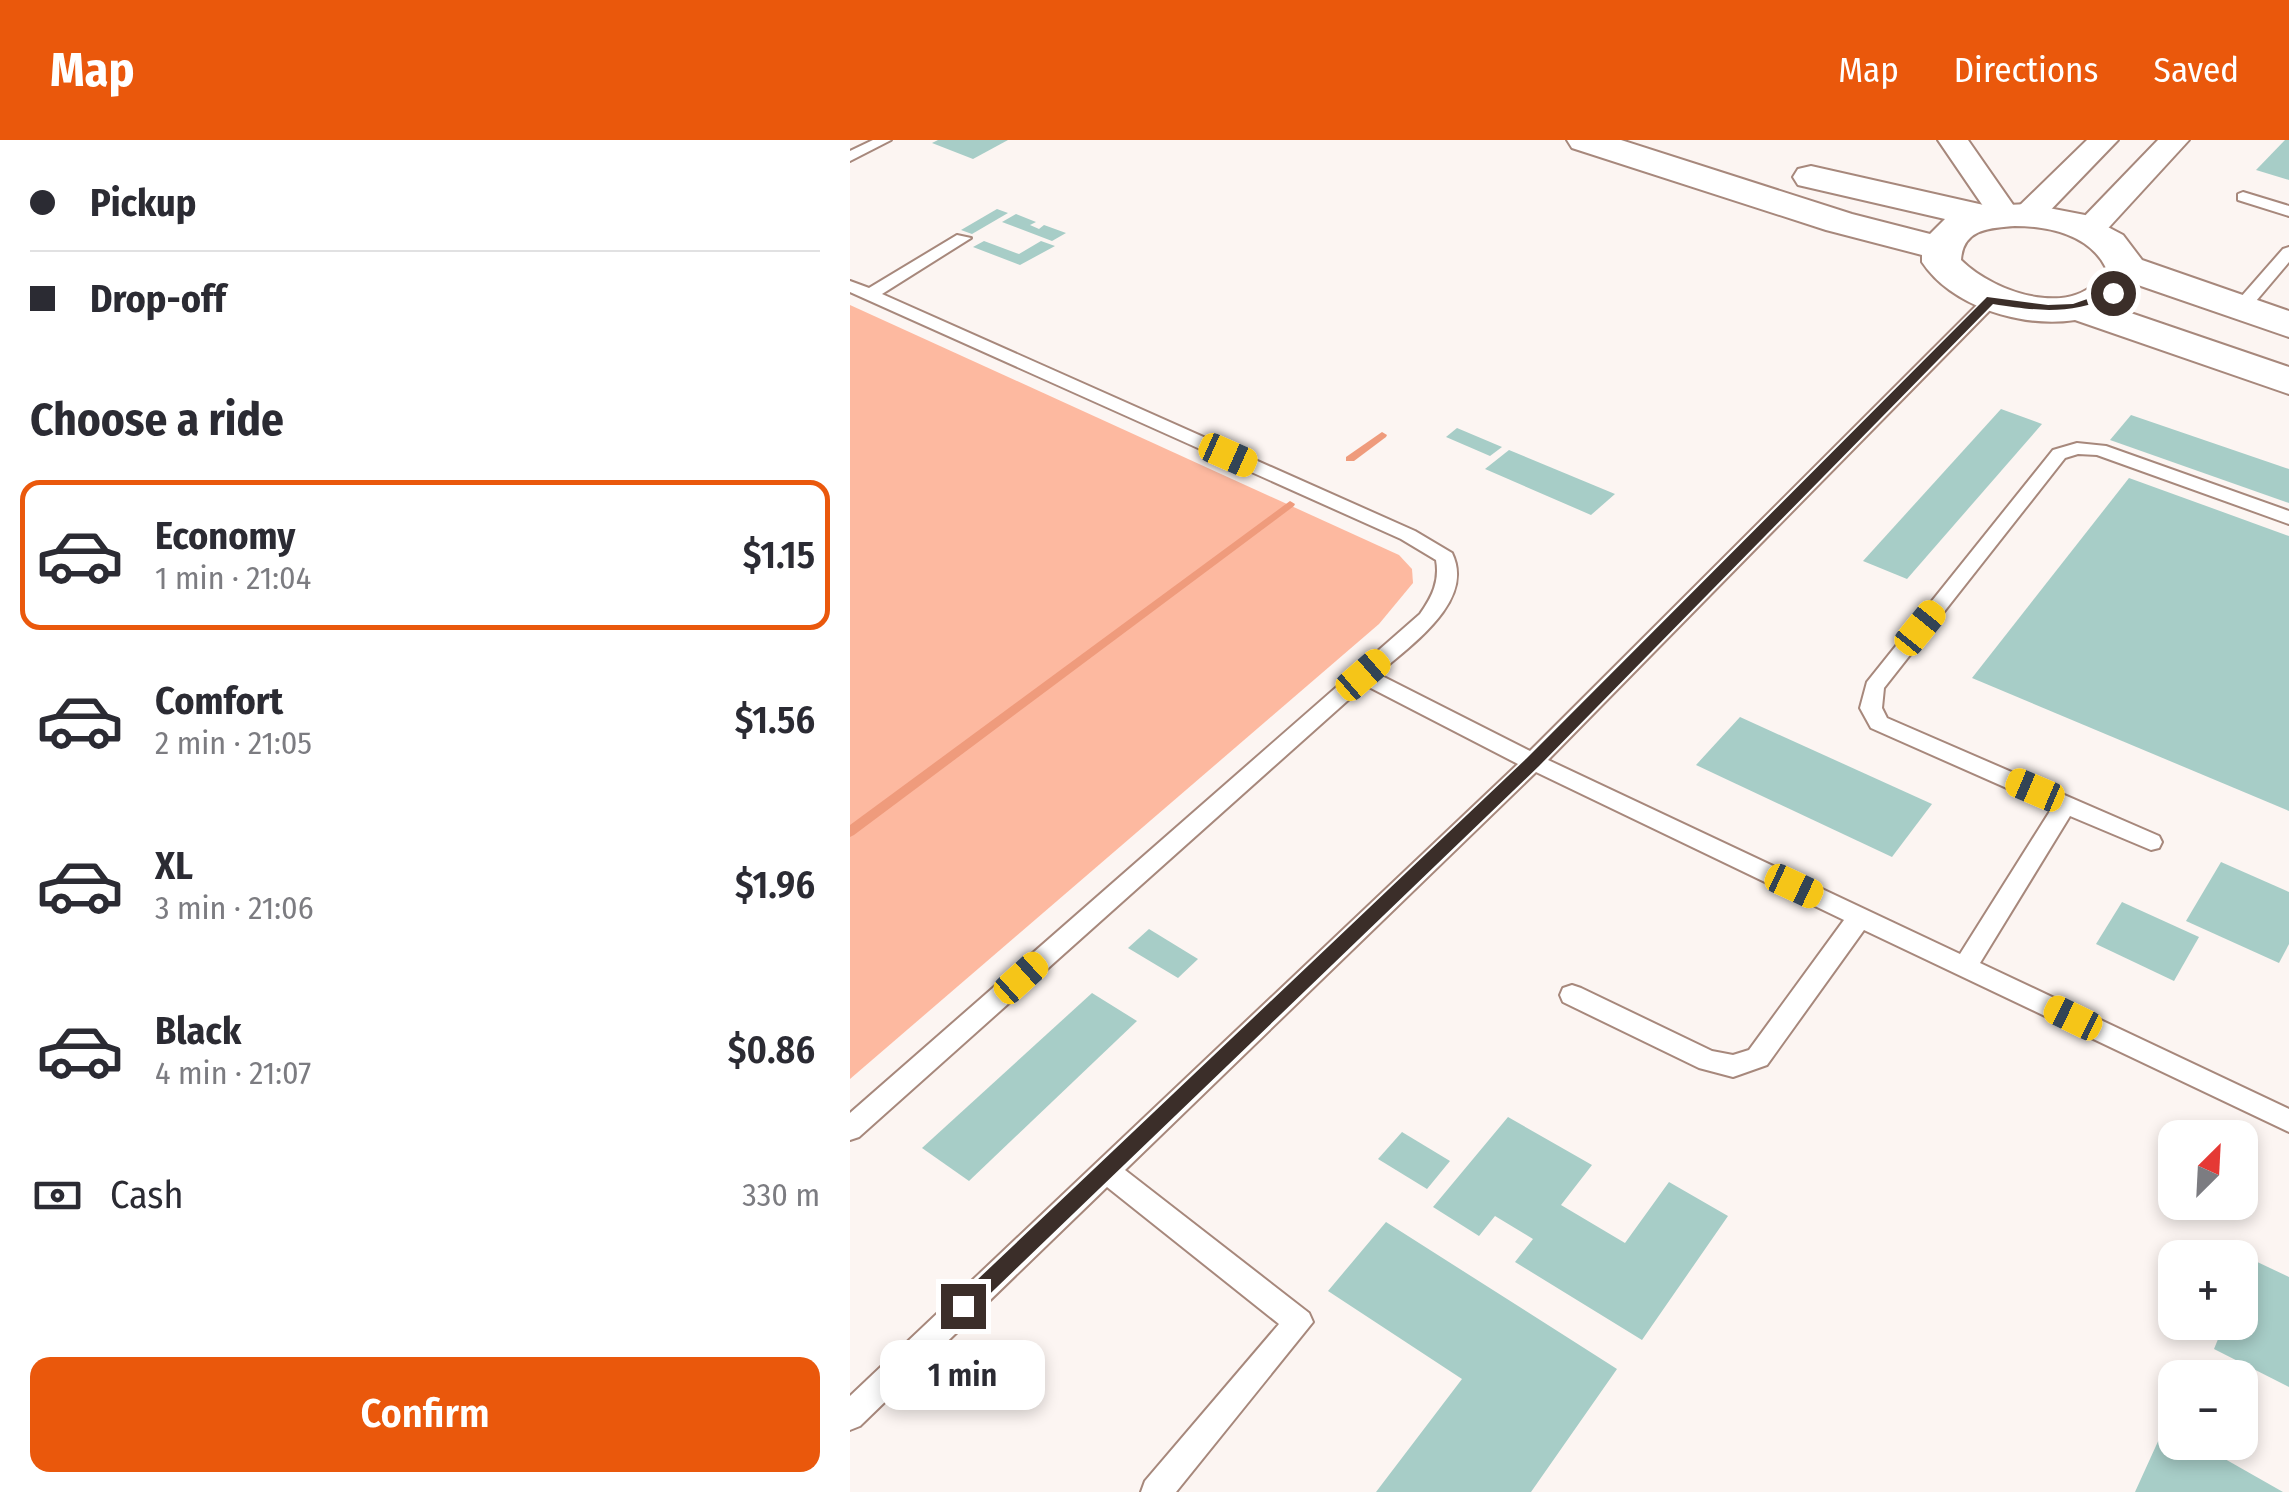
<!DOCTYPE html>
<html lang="en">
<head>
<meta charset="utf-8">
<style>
	body { margin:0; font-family:"Fira Sans Condensed",sans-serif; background:#f2f2f3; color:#2b2b33; height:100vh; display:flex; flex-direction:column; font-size:38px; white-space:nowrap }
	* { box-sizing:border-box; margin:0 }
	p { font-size:32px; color:#7c7c81 }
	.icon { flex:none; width:55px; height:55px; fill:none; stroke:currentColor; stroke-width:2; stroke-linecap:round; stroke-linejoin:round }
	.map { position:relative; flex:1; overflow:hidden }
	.panel { display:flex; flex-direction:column; background:#fff; width:850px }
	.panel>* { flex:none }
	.hud { display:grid; align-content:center; height:220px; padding:0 30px; background:#fff }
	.needle { width:65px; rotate:24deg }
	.tools { position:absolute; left:1308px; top:980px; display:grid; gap:20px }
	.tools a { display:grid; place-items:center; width:100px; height:100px; border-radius:20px; background:#fff; box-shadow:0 5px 15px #0003; font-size:50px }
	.end { position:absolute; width:45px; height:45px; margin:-22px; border:12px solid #3b2e29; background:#fff; box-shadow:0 0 0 5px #fff }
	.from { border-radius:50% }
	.bubble { position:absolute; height:70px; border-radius:20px; background:#fff; box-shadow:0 5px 15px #0003; font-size:32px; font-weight:600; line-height:70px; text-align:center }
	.car { position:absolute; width:30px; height:60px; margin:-30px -15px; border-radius:12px; box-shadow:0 0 8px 2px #0007; background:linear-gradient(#f5c518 24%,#345 0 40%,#f5c518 0 76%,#345 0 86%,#f5c518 0) }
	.hud b { display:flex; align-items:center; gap:35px; height:95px; font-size:38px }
	.hud b+b { border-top:2px solid #e1e1e2 }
	.hud i { width:25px; height:25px; background:#2b2b33 }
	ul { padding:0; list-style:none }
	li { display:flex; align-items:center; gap:30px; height:150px; margin:0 20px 15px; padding:0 10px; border:5px solid transparent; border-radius:20px }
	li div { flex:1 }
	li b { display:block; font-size:38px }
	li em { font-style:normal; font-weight:600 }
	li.on { border-color:#ea580c }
	li>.icon { width:90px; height:90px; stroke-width:1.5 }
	h2 { padding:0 30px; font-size:45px; line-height:120px }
	.pay { display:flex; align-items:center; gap:25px; height:110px; padding:0 30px; font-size:38px }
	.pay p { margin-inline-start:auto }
	.cta { display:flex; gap:20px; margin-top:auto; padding:20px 30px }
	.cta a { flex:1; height:115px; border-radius:20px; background:#ea580c; color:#fff; font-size:40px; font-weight:600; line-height:115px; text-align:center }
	header { display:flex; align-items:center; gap:60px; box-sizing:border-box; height:140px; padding:0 50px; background:#ea580c; color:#fff }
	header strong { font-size:48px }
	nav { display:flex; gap:55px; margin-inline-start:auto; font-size:35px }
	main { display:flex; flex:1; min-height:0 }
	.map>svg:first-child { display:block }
	.green { fill:#fdb9a0 }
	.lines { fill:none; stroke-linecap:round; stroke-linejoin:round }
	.stream { fill:#ef9b7c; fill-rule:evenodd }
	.building { fill:#a7cdc7 }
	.service-casing { stroke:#a7887c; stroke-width:4 }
	.minor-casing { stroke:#a7887c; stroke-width:4 }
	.tertiary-casing { stroke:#a7887c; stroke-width:4 }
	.service { fill:#fff; fill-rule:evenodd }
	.minor { fill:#fff; fill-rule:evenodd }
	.tertiary { fill:#fff; fill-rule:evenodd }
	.route { fill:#3b2e29 }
</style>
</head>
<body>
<header>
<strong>Map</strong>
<nav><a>Map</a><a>Directions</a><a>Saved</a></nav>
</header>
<main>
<section class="panel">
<div class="hud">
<b><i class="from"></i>Pickup</b>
<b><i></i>Drop-off</b>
</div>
<h2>Choose a ride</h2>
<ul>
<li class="on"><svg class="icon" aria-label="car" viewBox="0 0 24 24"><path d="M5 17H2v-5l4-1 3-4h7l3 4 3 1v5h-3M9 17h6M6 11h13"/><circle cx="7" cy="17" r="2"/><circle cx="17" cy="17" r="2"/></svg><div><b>Economy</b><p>1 min · 21:04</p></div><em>$1.15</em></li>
<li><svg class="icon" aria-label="car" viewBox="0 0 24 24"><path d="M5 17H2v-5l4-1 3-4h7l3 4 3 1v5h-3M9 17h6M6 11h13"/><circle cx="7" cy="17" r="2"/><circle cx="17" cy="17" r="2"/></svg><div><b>Comfort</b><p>2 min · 21:05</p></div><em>$1.56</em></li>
<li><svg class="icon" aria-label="car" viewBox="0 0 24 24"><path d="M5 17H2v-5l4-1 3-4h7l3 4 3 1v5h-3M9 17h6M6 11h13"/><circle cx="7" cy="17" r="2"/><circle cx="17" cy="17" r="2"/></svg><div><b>XL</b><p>3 min · 21:06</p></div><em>$1.96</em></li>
<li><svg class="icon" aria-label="car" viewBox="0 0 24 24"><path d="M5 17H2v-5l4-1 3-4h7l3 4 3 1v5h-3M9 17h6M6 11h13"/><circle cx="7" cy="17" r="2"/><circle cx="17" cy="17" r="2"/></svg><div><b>Black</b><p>4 min · 21:07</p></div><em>$0.86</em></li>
</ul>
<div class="pay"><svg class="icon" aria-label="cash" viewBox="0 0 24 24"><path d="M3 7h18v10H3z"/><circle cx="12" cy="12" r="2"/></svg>Cash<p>330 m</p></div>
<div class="cta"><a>Confirm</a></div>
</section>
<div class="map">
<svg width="1439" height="1352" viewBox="0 0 1439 1352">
	<rect width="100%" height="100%" fill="#fcf5f2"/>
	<polygon class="green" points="0,165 549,415 562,429 563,443 529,484 0,939"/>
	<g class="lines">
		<g class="stream">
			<polygon points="532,292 537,295 536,297 504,321 496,321 496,317"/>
			<polygon points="440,361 445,364 444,366 4,695 0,697 0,685"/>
		</g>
	</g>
	<g class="building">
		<polygon points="88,0 158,0 123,19 82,3"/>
		<polygon points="1435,0 1439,0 1439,40 1406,30"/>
		<polygon points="147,69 158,73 122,94 111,90"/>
		<polygon points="166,74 186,82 180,85 189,89 194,85 216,93 202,101 152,82"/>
		<polygon points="134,101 169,114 191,101 205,106 170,125 123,107"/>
		<polygon points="1151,269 1192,284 1057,439 1013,421"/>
		<polygon points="1281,275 1439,329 1439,363 1260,300"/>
		<polygon points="607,288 652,307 640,316 596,297"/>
		<polygon points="659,310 765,354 741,375 635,329"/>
		<polygon points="1279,338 1439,396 1439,671 1122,538"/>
		<polygon points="890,577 1082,664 1042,717 846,625"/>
		<polygon points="1371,722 1439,752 1439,804 1429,823 1336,781"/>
		<polygon points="1272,762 1349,797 1324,841 1246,804"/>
		<polygon points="299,789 348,819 328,838 278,808"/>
		<polygon points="242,853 287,881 119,1041 72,1008"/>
		<polygon points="658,977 742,1025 711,1065 775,1103 819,1042 878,1076 792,1200 665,1122 683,1099 645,1076 629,1096 583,1067"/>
		<polygon points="552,992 600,1021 577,1049 528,1019"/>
		<polygon points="536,1082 767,1229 681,1352 526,1352 612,1239 478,1151"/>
		<polygon points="1401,1119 1439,1137 1439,1247 1364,1209 1375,1182 1390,1182 1390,1146"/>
		<polygon points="1315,1286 1325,1291 1325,1302 1345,1302 1433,1352 1285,1352"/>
	</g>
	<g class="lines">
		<defs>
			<g id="service">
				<polygon points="23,0 41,0 0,21 0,11"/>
				<polygon points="1393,52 1439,66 1439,76 1388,60 1388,54"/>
				<path d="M107,95L121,98L32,154L565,391L602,413C626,462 559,506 528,534L680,611L1135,157H1147V163L698,620L1110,814L1202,668L1021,588L1010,568L1017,542L1203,310L1227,303L1256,306L1439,371V384L1247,315L1228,314L1215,318L1034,548L1032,568L1037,578L1309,696L1312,702L1309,708L1301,710L1220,676L1130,823L1439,969V992L1014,790L917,925L883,937L849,928L713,862L710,855L713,848L722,845L731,848L862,911L883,915L899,910L994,780L686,632L275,1030L459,1173L463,1182L326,1352H291L295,1341L429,1184L257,1047L10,1286L0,1290V1256L668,624L515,545L9,997L0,1000V973L570,474C582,457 590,441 586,420L551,399L0,152V141L19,148Z"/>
				<polygon points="1439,107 1439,122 1395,174 1383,174 1383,166 1433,109"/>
			</g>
			<g id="minor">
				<polygon points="1088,0 1118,0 1166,69 1237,0 1268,0 1189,82 1144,82"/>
				<polygon points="1308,0 1339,0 1250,97 1228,97 1223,90 1228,83"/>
			</g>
			<path id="tertiary" d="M717,0H771L1002,74L1080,94L1095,79L948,45L943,37L948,29L961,26L1138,66L1178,64L1235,75L1273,95L1292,120L1439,171V197L1288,145L1266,168L1439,227V254L1225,180C1172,188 1102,167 1072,122V115L976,90L722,8ZM1165,86C1199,86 1240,95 1256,128C1230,182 1145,154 1111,120C1113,89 1139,88 1165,86Z"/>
		</defs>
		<use href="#service" class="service-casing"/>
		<use href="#minor" class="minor-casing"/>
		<use href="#tertiary" class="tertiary-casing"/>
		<use href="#service" class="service"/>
		<use href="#minor" class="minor"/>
		<use href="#tertiary" class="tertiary"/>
	</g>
	<path class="route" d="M1263,150L1267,156C1218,174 1194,172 1143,164L689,626L120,1173H106V1160L677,618L1137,157L1198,165L1223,164Z"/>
</svg>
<div class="tools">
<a><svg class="needle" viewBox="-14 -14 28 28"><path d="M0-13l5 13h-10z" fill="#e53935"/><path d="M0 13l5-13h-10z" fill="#7c7c81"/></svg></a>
<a>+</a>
<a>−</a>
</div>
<i class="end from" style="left:1263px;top:153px"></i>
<i class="end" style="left:113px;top:1166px"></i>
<div class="bubble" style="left:30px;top:1200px;width:165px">1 min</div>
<i class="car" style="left:378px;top:315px;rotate:114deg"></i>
<i class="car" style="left:1070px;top:488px;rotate:39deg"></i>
<i class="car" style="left:513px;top:535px;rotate:49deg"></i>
<i class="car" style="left:1185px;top:650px;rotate:293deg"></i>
<i class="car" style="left:944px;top:746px;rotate:115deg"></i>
<i class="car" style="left:171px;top:838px;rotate:48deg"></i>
<i class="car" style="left:1223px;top:878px;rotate:296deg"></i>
</div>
</main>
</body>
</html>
